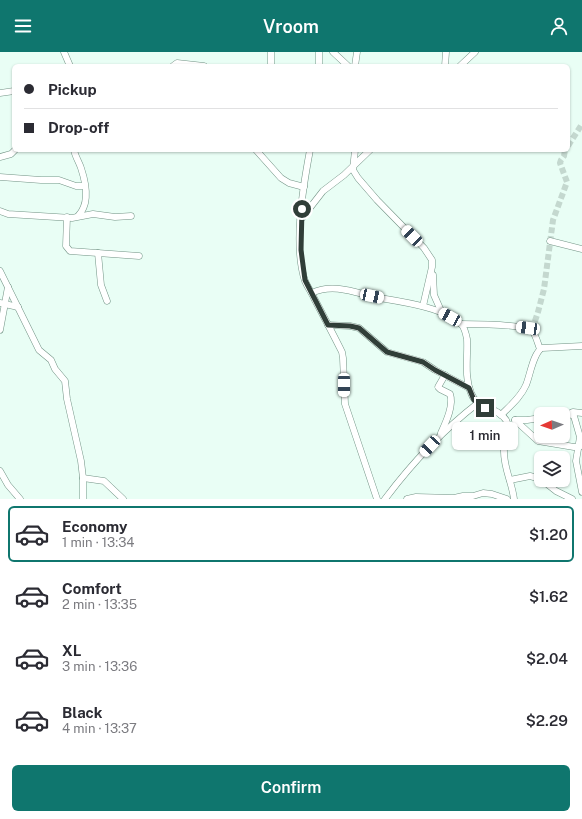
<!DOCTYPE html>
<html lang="en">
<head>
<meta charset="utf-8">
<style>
	body { margin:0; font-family:"Public Sans",sans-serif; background:#f2f2f3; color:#2b2b33; height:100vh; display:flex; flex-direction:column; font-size:15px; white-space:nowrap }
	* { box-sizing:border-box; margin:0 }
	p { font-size:13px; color:#7c7c81 }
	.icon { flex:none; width:22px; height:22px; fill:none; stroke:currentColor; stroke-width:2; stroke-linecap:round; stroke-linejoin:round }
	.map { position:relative; height:447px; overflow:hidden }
	.panel { display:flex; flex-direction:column; background:#fff; flex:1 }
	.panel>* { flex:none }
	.guide { position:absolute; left:12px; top:12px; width:558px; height:88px; border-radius:6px; box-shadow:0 1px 3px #0004; display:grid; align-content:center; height:88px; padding:0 12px; background:#fff }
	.needle { width:26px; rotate:268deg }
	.controls { position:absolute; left:534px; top:355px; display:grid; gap:8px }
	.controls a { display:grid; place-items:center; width:36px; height:36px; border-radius:6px; background:#fff; box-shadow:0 1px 3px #0004; font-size:20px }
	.end { position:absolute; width:18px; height:18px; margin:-9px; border:5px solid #303e38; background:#fff; box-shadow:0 0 0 2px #fff }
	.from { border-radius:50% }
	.bubble { position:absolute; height:28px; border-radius:6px; background:#fff; box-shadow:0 1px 3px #0004; font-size:13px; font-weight:600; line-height:28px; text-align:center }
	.car { position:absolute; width:12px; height:24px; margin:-12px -6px; border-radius:5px; box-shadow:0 0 3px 1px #0007; background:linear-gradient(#fff 24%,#345 0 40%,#fff 0 76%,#345 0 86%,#fff 0) }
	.guide b { display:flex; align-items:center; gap:14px; height:38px; font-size:15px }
	.guide b+b { border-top:1px solid #e1e1e2 }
	.guide i { width:10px; height:10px; background:#2b2b33 }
	ul { padding:7px 0 0; list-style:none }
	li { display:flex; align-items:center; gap:12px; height:56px; margin:0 8px 6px; padding:0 4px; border:2px solid transparent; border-radius:6px }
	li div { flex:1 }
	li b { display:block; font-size:15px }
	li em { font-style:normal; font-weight:600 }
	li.selected { border-color:#0f766e }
	li>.icon { width:36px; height:36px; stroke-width:1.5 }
	.primary-button { display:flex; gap:8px; margin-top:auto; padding:8px 12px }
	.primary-button a { flex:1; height:46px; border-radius:6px; background:#0f766e; color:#fff; font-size:16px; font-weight:600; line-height:46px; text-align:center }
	header { display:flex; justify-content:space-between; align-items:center; height:52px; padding:0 12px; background:#0f766e; color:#fff; font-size:18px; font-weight:600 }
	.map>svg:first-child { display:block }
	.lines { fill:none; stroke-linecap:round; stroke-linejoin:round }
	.street-tunnel { stroke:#c4d8cf; stroke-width:6; stroke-dasharray:6 3; stroke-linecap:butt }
	.street-casing { stroke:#729385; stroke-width:7 }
	.street { stroke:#fff; stroke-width:6 }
	.route { stroke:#303e38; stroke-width:5 }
</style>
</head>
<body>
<header><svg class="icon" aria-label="menu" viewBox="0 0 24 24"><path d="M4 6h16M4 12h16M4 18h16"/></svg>Vroom<svg class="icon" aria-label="person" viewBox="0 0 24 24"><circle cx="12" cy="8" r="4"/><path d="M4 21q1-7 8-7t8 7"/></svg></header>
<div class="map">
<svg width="582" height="447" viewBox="0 0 582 447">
	<rect width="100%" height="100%" fill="#e9fef5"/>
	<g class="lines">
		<g class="street-tunnel">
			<polyline points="568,94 582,72"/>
			<polyline points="532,278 538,260 544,237 553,168 567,130 560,111 561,108 564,104 565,98"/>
		</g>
		<defs>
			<g id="street">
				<polyline points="64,0 70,14"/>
				<polyline points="319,0 319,14"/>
				<polyline points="333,0 348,14"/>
				<polyline points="173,14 177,11 204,14"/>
				<polyline points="271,14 271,0"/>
				<polyline points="355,14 357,0"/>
				<polyline points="445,14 446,0"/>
				<polyline points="460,14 475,0"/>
				<polyline points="0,41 14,39"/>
				<path d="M74,98C75,104 79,110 81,116C86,131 90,152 78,164"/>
				<polyline points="256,98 281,126 289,131 304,135"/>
				<path d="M310,98C303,135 293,193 305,229C308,236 312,241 315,248C324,265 333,282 342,300L343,306L345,352L377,447"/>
				<polyline points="355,98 353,118 358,126 377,148 424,196 432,208 432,215 423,254"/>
				<polyline points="0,105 11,102 15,98"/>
				<polyline points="0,125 41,128 59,128 76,134 84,134"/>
				<polyline points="0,159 8,162 72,166 93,162 115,165 131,164"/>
				<polyline points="67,165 66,194 70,199 139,204"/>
				<polyline points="302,166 323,139 344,123 370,98"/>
				<polyline points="550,189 582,197"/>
				<polyline points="98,201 101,233 107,249"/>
				<polyline points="0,219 39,298 51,308 55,317 65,329 67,347 81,409 83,426 83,447"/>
				<polyline points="433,223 434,243 442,261"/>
				<path d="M312,241C332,231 354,240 374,245C397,249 446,255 462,273C465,277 466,282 467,287C468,305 464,324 471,341C477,358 497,354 506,368C511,377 504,388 504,397C503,415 512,430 514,447"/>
				<polyline points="0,251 18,255"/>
				<path d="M461,272C473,272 527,272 533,280C536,284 538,292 540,297"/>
				<polyline points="328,273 350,274 359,276 387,300 423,310 435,318 469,336"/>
				<polyline points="0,278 8,235"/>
				<polyline points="569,362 573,360 582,361"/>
				<path d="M501,363C510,354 521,345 526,333C530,324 533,301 542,296L582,294"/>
				<polyline points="563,363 569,362 574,364 580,385 576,409 582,440"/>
				<polyline points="515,368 538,389 574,395 581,394"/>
				<polyline points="515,368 527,368 541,366"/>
				<path d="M441,381C446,370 454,353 450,342L440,337L438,335L445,323"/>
				<polyline points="0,419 8,433 20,447"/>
				<polyline points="83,426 104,429 123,447"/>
				<polyline points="510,428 530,424 541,427"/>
				<polyline points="542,428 556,439 572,447"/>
				<path d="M385,447C412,411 442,379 478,351"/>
				<polyline points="407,447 416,445 454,446 463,444 473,444 483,441 492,442 507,447"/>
			</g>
		</defs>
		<use href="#street" class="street-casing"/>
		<use href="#street" class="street"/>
	</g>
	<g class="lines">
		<polyline class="route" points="302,157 301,198 305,228 328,273 350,274 359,276 387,300 423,310 435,318 469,336 474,348 485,356"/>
	</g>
</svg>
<div class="controls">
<a><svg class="needle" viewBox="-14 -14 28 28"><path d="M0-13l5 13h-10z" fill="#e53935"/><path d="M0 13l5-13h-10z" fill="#7c7c81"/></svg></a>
<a><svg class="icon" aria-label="layers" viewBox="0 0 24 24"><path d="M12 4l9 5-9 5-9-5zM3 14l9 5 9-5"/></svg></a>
</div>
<i class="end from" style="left:302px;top:157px"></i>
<i class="end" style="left:485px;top:356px"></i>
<div class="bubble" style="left:452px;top:370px;width:66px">1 min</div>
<i class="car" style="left:412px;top:184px;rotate:315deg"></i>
<i class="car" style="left:372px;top:244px;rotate:102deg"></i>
<i class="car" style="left:450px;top:265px;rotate:299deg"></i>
<i class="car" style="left:528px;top:276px;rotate:278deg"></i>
<i class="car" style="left:344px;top:333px;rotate:180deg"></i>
<i class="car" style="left:430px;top:394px;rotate:223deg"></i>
<div class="guide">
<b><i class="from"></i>Pickup</b>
<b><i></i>Drop-off</b>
</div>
</div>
<section class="panel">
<ul>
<li class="selected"><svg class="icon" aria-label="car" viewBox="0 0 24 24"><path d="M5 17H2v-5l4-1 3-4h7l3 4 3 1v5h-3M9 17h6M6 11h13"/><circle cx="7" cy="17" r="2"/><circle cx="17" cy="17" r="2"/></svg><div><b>Economy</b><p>1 min · 13:34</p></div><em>$1.20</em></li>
<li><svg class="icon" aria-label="car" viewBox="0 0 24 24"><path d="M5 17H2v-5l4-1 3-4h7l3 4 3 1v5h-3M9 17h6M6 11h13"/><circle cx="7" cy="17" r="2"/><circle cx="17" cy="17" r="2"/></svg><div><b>Comfort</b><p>2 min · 13:35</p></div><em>$1.62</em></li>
<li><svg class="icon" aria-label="car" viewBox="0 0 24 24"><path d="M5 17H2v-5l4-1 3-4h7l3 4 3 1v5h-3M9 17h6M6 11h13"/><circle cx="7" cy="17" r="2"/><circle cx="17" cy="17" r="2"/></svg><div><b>XL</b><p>3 min · 13:36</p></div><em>$2.04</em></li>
<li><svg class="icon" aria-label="car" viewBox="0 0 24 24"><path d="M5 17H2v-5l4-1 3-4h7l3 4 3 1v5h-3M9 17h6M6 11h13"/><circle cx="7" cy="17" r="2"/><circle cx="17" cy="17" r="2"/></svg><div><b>Black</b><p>4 min · 13:37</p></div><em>$2.29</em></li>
</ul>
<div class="primary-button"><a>Confirm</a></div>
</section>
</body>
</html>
